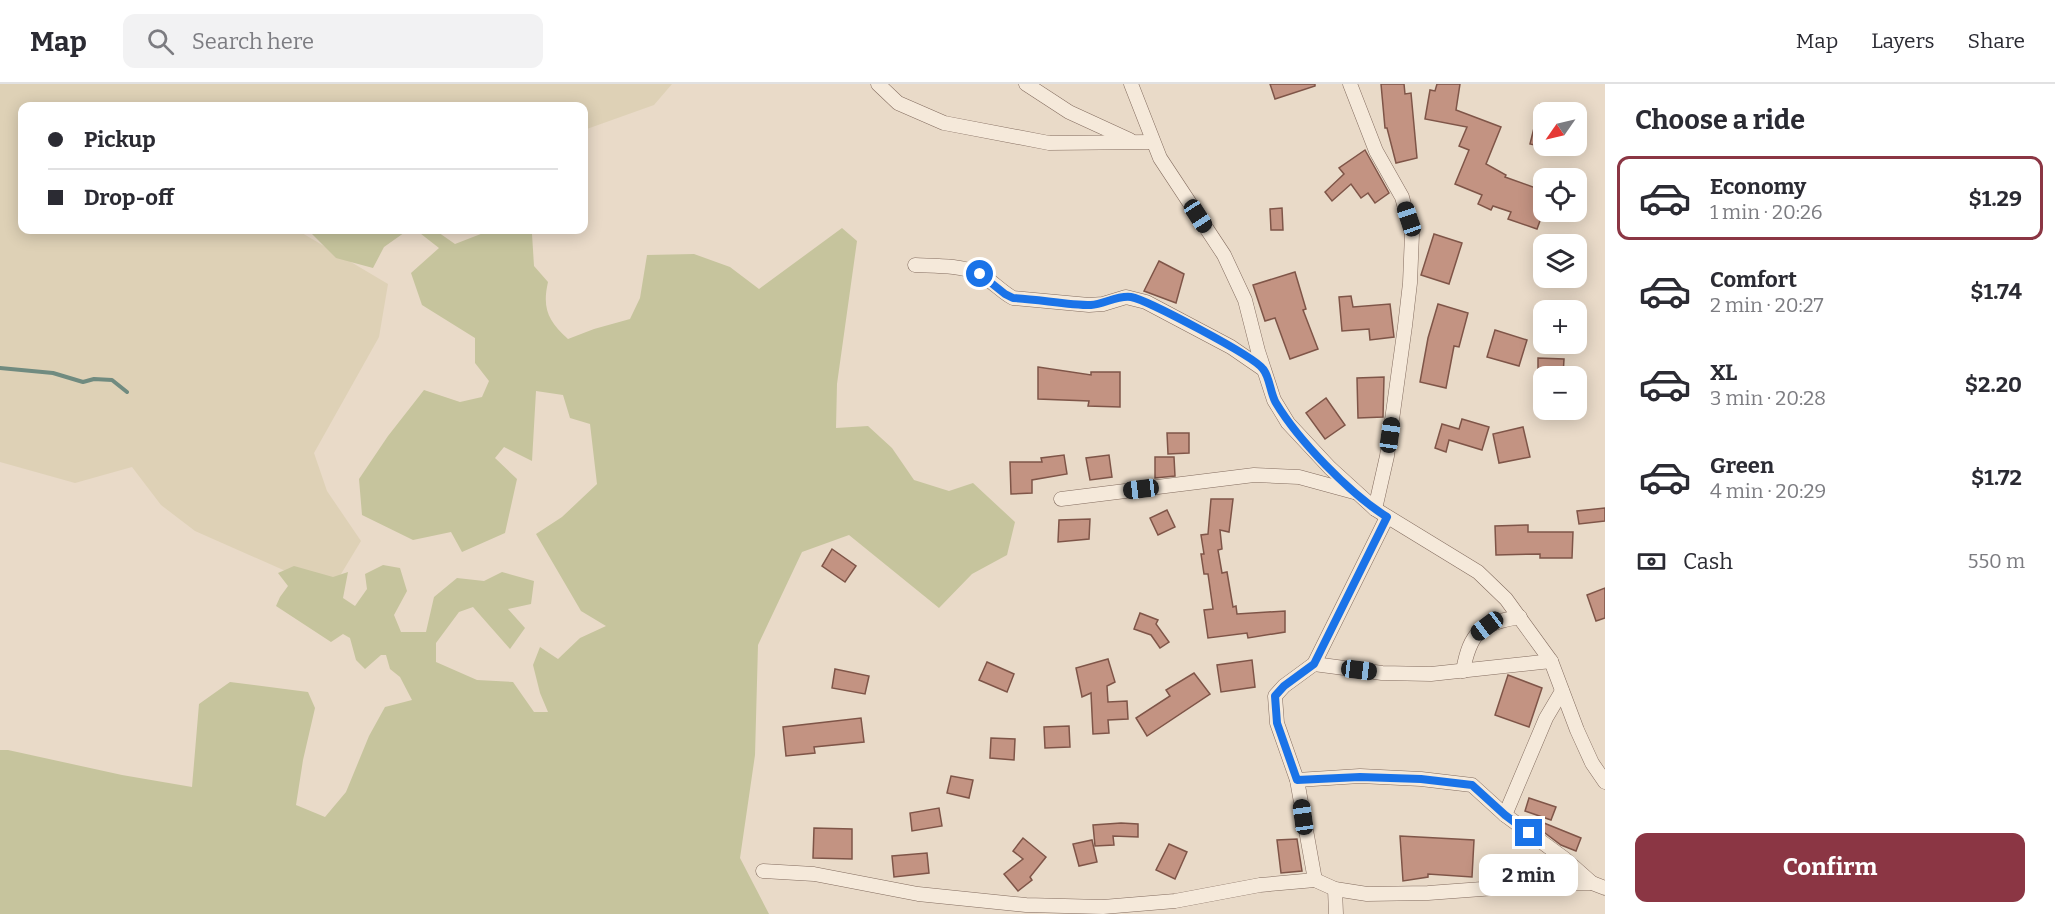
<!DOCTYPE html>
<html lang="en">
<head>
<meta charset="utf-8">
<style>
	body { margin:0; font-family:Bitter,serif; background:#f2f2f3; color:#2b2b33; height:100vh; display:flex; flex-direction:column; font-size:22px; white-space:nowrap }
	* { box-sizing:border-box; margin:0 }
	p { font-size:20px; color:#7c7c81 }
	.icon { flex:none; width:33px; height:33px; fill:none; stroke:currentColor; stroke-width:2; stroke-linecap:round; stroke-linejoin:round }
	.map { position:relative; flex:1; overflow:hidden }
	.details { display:flex; flex-direction:column; background:#fff; width:450px }
	.details>* { flex:none }
	.top-card { position:absolute; left:18px; top:18px; width:570px; height:132px; border-radius:12px; box-shadow:0 3px 15px #0003; display:grid; align-content:center; height:132px; padding:0 30px; background:#fff }
	.needle { width:39px; rotate:236deg }
	.controls { position:absolute; left:1533px; top:18px; display:grid; gap:12px }
	.controls a { display:grid; place-items:center; width:54px; height:54px; border-radius:12px; background:#fff; box-shadow:0 3px 15px #0003; font-size:30px }
	.end { position:absolute; width:27px; height:27px; margin:-14px; border:8px solid #1a73e8; background:#fff; box-shadow:0 0 0 3px #fff }
	.from { border-radius:50% }
	.bubble { position:absolute; height:42px; border-radius:12px; background:#fff; box-shadow:0 3px 15px #0003; font-size:20px; font-weight:700; line-height:42px; text-align:center }
	.car { position:absolute; width:18px; height:36px; margin:-18px -9px; border-radius:8px; box-shadow:0 0 4px 2px #0007; background:linear-gradient(#222 24%,#8ab4d8 0 40%,#222 0 76%,#8ab4d8 0 86%,#222 0) }
	.top-card b { display:flex; align-items:center; gap:21px; height:57px; font-size:22px }
	.top-card b+b { border-top:2px solid #e1e1e2 }
	.top-card i { width:15px; height:15px; background:#2b2b33 }
	ul { padding:0; list-style:none }
	li { display:flex; align-items:center; gap:18px; height:84px; margin:0 12px 9px; padding:0 18px; border:3px solid transparent; border-radius:12px }
	li div { flex:1 }
	li b { display:block; font-size:22px }
	li em { font-style:normal; font-weight:700 }
	li.on { border-color:#8b3644 }
	li>.icon { width:54px; height:54px; stroke-width:1.5 }
	h2 { padding:0 30px; font-size:27px; line-height:72px }
	.pay { display:flex; align-items:center; gap:15px; height:66px; padding:0 30px; font-size:22px }
	.pay p { margin-inline-start:auto }
	.primary-button { display:flex; gap:12px; margin-top:auto; padding:12px 30px }
	.primary-button a { flex:1; height:69px; border-radius:12px; background:#8b3644; color:#fff; font-size:24px; font-weight:700; line-height:69px; text-align:center }
	header { display:flex; align-items:center; gap:36px; box-sizing:border-box; height:84px; padding:0 30px; background:#fff; border-bottom:2px solid #e1e1e2 }
	header strong { font-size:28px }
	nav { display:flex; gap:33px; margin-inline-start:auto; font-size:21px }
	.search { width:420px; height:54px; background:#f2f2f3; display:flex; align-items:center; gap:15px; box-sizing:border-box; padding:0 21px; border-radius:12px; color:#7c7c81; font-size:22px }
	main { display:flex; flex:1; min-height:0 }
	.map>svg:first-child { display:block }
	.farmland { fill:#ded1b6 }
	.green { fill:#c6c49d }
	.lines { fill:none; stroke-linecap:round; stroke-linejoin:round }
	.stream { stroke:#708b80; stroke-width:4 }
	.building { fill:#c39382; stroke:#7f5548; stroke-width:1.5 }
	.street-casing { stroke:#836c5f; stroke-width:15 }
	.street { stroke:#f5e9da; stroke-width:14 }
	.route { stroke:#1a73e8; stroke-width:8 }
</style>
</head>
<body>
<header>
<strong>Map</strong>
<div class="search"><svg class="icon" aria-label="search" viewBox="0 0 24 24"><circle cx="10" cy="10" r="6"/><path d="M15 15l6 6"/></svg>Search here</div>
<nav><a>Map</a><a>Layers</a><a>Share</a></nav>
</header>
<main>
<div class="map">
<svg width="1605" height="830" viewBox="0 0 1605 830">
	<rect width="100%" height="100%" fill="#e9dac8"/>
	<polygon class="farmland" points="0,0 672,0 654,21 584,46 584,22 22,22 22,146 297,146 388,200 379,253 314,369 327,407 361,457 338,495 306,496 195,447 161,421 132,383 75,399 0,378"/>
	<g class="green">
		<path d="M842,144L857,157L837,300L836,344L868,342L892,364L914,396L949,407L973,399L1015,438L1007,471L972,490L939,524L849,451L802,468L758,561L755,671L740,774L769,830H0V666H8L122,691L192,703L199,620L230,598L308,608L315,624L303,676L296,721L325,733L346,708L369,652L385,623L412,616L400,593L390,585L386,571H381L365,585L356,576L350,554L343,550L331,558L276,522L280,513L288,502L278,489L294,482L333,493L348,488L343,514L355,522L367,505L365,490L383,481L400,484L407,507L394,531L401,548H426L434,513L457,494L484,497L502,488L534,497L531,520L508,525L525,544L510,565L473,523L459,528L436,559V578L477,596L513,598L534,628H548L540,609L533,581L540,563L558,575L580,554L606,542L581,527L536,450L562,433L597,400L590,340L570,334L563,311L536,307L532,377L504,363L495,374L517,395L505,449L462,468L451,448L413,456L362,431L359,395L388,352L424,306L460,318L482,313L489,297L475,279V254L422,221L411,189L439,164L416,146H435L455,160L491,146H539L532,150L534,182L548,198C542,224 548,237 568,255L594,245L630,235L640,214L647,171L694,170L730,183L759,205Z"/>
		<polygon points="308,146 408,146 384,163 373,184 336,174"/>
	</g>
	<g class="lines">
		<polyline class="stream" points="0,284 53,289 83,298 94,295 112,296 127,308"/>
	</g>
	<g class="building">
		<polygon points="1270,0 1315,0 1315,2 1275,15"/>
		<polygon points="1381,0 1404,0 1405,10 1411,9 1417,74 1396,79 1387,44 1385,44"/>
		<polygon points="1437,0 1460,0 1456,26 1501,43 1486,80 1506,91 1505,93 1544,107 1544,126 1537,145 1508,135 1511,128 1493,122 1491,126 1478,120 1482,111 1455,100 1469,66 1459,62 1467,43 1425,35 1430,6 1435,7"/>
		<polygon points="1540,20 1544,20 1544,63 1530,60"/>
		<polygon points="1365,66 1389,109 1375,119 1368,109 1361,114 1351,100 1332,117 1325,108 1344,90 1339,84"/>
		<polygon points="1282,124 1283,146 1271,146 1270,125"/>
		<polygon points="1434,150 1462,159 1449,200 1421,191"/>
		<polygon points="1159,177 1184,190 1176,219 1144,207"/>
		<polygon points="1295,188 1306,225 1303,226 1318,265 1290,275 1275,234 1265,237 1253,201"/>
		<polygon points="1351,212 1353,223 1390,220 1394,253 1370,256 1369,245 1342,247 1339,213"/>
		<polygon points="1438,220 1468,229 1459,263 1454,262 1446,304 1420,298 1428,254"/>
		<polygon points="1495,246 1527,256 1519,282 1487,273"/>
		<polygon points="1538,274 1564,275 1563,292 1538,292"/>
		<polygon points="1038,283 1091,291 1091,288 1120,288 1120,323 1088,322 1089,317 1038,315"/>
		<polygon points="1384,293 1383,333 1358,334 1357,294"/>
		<polygon points="1326,314 1345,341 1325,355 1306,329"/>
		<polygon points="1462,335 1489,343 1482,366 1449,356 1446,368 1435,364 1442,340 1459,345"/>
		<polygon points="1523,343 1530,373 1499,379 1493,350"/>
		<polygon points="1167,349 1189,349 1189,369 1168,370"/>
		<polygon points="1064,371 1067,390 1032,396 1032,409 1011,410 1010,378 1042,378 1041,374"/>
		<polygon points="1109,371 1112,393 1090,396 1086,374"/>
		<polygon points="1155,373 1174,373 1175,392 1155,394"/>
		<polygon points="1211,415 1233,415 1229,448 1220,446 1222,465 1218,466 1222,489 1227,488 1233,523 1236,522 1237,530 1285,527 1285,548 1248,554 1247,549 1208,554 1204,526 1213,525 1208,490 1204,490 1201,470 1204,470 1201,451 1208,450"/>
		<polygon points="1605,424 1605,437 1579,440 1577,427"/>
		<polygon points="1167,426 1175,443 1158,451 1150,434"/>
		<polygon points="1090,435 1089,455 1058,458 1059,436"/>
		<polygon points="1528,441 1528,448 1573,448 1572,474 1540,474 1540,470 1496,471 1495,442"/>
		<polygon points="832,465 856,482 845,498 822,482"/>
		<polygon points="1605,504 1605,534 1596,537 1587,511"/>
		<polygon points="1140,529 1158,536 1156,540 1169,558 1160,564 1151,551 1134,545"/>
		<polygon points="1108,575 1115,598 1107,602 1108,618 1127,617 1128,635 1108,636 1109,649 1093,650 1091,609 1082,613 1076,584"/>
		<polygon points="1252,576 1255,603 1221,608 1217,581"/>
		<polygon points="987,578 1014,590 1007,608 979,596"/>
		<polygon points="835,585 869,592 865,610 832,604"/>
		<polygon points="1194,589 1210,610 1147,652 1136,634 1170,612 1166,606"/>
		<polygon points="1508,591 1542,604 1529,643 1495,631"/>
		<polygon points="861,634 864,658 814,663 815,669 786,672 783,643"/>
		<polygon points="1069,642 1070,663 1045,664 1044,643"/>
		<polygon points="991,654 1015,655 1014,676 990,674"/>
		<polygon points="951,692 973,696 969,714 947,709"/>
		<polygon points="1529,714 1556,723 1551,736 1525,727"/>
		<polygon points="939,724 942,742 912,747 910,729"/>
		<polygon points="1121,739 1138,740 1138,753 1113,752 1114,761 1095,762 1093,741"/>
		<polygon points="1544,739 1581,754 1576,767 1561,761 1541,746"/>
		<polygon points="814,744 852,745 852,775 813,774"/>
		<polygon points="1400,752 1474,756 1472,793 1428,790 1428,793 1403,797"/>
		<polygon points="1023,754 1046,773 1030,793 1032,796 1018,807 1004,790 1023,775 1013,767"/>
		<polygon points="1297,755 1302,787 1281,789 1277,756"/>
		<polygon points="1092,756 1097,778 1079,782 1073,760"/>
		<polygon points="1169,760 1187,768 1175,795 1156,786"/>
		<polygon points="927,769 929,789 894,793 892,772"/>
	</g>
	<g class="lines">
		<defs>
			<g id="street">
				<polyline points="878,0 898,19 944,39 1049,59 1152,58"/>
				<polyline points="1026,0 1069,28 1130,56"/>
				<polyline points="1131,0 1160,74 1224,171 1245,216 1258,267 1274,316 1288,339 1330,384 1375,425 1478,488 1506,515 1551,577 1577,646 1592,679 1605,698"/>
				<polyline points="1350,0 1376,67 1402,113 1412,150 1410,199 1405,242 1387,372 1375,425"/>
				<path d="M915,181C933,182 961,181 977,189C991,195 1000,207 1013,214L1089,221L1103,220L1126,213L1146,218L1231,263L1263,285"/>
				<polyline points="1061,415 1254,391 1299,393 1354,408"/>
				<polyline points="1314,580 1382,589 1431,590 1551,577"/>
				<path d="M1463,587C1470,548 1481,539 1520,533"/>
				<polyline points="1297,696 1360,692 1421,695 1472,701 1505,731 1565,775 1592,799"/>
				<polyline points="1505,731 1546,634 1562,607"/>
				<polyline points="763,787 814,790 918,810 1026,821 1103,823 1175,817 1260,801 1315,796 1335,805 1367,810 1428,809 1563,799 1592,799 1605,804"/>
				<polyline points="1315,796 1297,696 1277,639 1275,612 1284,602 1314,580 1387,433"/>
				<polyline points="1335,805 1336,830"/>
			</g>
		</defs>
		<use href="#street" class="street-casing"/>
		<use href="#street" class="street"/>
	</g>
	<g class="lines">
		<path class="route" d="M980,190L1005,210L1013,214C1039,215 1065,221 1091,221C1104,220 1118,211 1131,213C1147,216 1254,272 1263,285C1270,293 1270,309 1276,319C1299,357 1349,409 1387,433L1314,580L1284,602L1275,612L1277,639L1297,696L1360,693L1421,695L1472,701L1505,731L1529,749"/>
	</g>
</svg>
<div class="controls">
<a><svg class="needle" viewBox="-14 -14 28 28"><path d="M0-13l5 13h-10z" fill="#e53935"/><path d="M0 13l5-13h-10z" fill="#7c7c81"/></svg></a>
<a><svg class="icon" aria-label="locate" viewBox="0 0 24 24"><circle cx="12" cy="12" r="6"/><path d="M12 2v4M12 18v4M2 12h4M18 12h4"/></svg></a>
<a><svg class="icon" aria-label="layers" viewBox="0 0 24 24"><path d="M12 4l9 5-9 5-9-5zM3 14l9 5 9-5"/></svg></a>
<a>+</a>
<a>−</a>
</div>
<i class="end from" style="left:980px;top:190px"></i>
<i class="end" style="left:1529px;top:749px"></i>
<div class="bubble" style="left:1479px;top:770px;width:99px">2 min</div>
<i class="car" style="left:1198px;top:132px;rotate:147deg"></i>
<i class="car" style="left:1409px;top:135px;rotate:341deg"></i>
<i class="car" style="left:1390px;top:351px;rotate:8deg"></i>
<i class="car" style="left:1141px;top:405px;rotate:263deg"></i>
<i class="car" style="left:1487px;top:542px;rotate:233deg"></i>
<i class="car" style="left:1359px;top:586px;rotate:97deg"></i>
<i class="car" style="left:1303px;top:733px;rotate:352deg"></i>
<div class="top-card">
<b><i class="from"></i>Pickup</b>
<b><i></i>Drop-off</b>
</div>
</div>
<section class="details">
<h2>Choose a ride</h2>
<ul>
<li class="on"><svg class="icon" aria-label="car" viewBox="0 0 24 24"><path d="M5 17H2v-5l4-1 3-4h7l3 4 3 1v5h-3M9 17h6M6 11h13"/><circle cx="7" cy="17" r="2"/><circle cx="17" cy="17" r="2"/></svg><div><b>Economy</b><p>1 min · 20:26</p></div><em>$1.29</em></li>
<li><svg class="icon" aria-label="car" viewBox="0 0 24 24"><path d="M5 17H2v-5l4-1 3-4h7l3 4 3 1v5h-3M9 17h6M6 11h13"/><circle cx="7" cy="17" r="2"/><circle cx="17" cy="17" r="2"/></svg><div><b>Comfort</b><p>2 min · 20:27</p></div><em>$1.74</em></li>
<li><svg class="icon" aria-label="car" viewBox="0 0 24 24"><path d="M5 17H2v-5l4-1 3-4h7l3 4 3 1v5h-3M9 17h6M6 11h13"/><circle cx="7" cy="17" r="2"/><circle cx="17" cy="17" r="2"/></svg><div><b>XL</b><p>3 min · 20:28</p></div><em>$2.20</em></li>
<li><svg class="icon" aria-label="car" viewBox="0 0 24 24"><path d="M5 17H2v-5l4-1 3-4h7l3 4 3 1v5h-3M9 17h6M6 11h13"/><circle cx="7" cy="17" r="2"/><circle cx="17" cy="17" r="2"/></svg><div><b>Green</b><p>4 min · 20:29</p></div><em>$1.72</em></li>
</ul>
<div class="pay"><svg class="icon" aria-label="cash" viewBox="0 0 24 24"><path d="M3 7h18v10H3z"/><circle cx="12" cy="12" r="2"/></svg>Cash<p>550 m</p></div>
<div class="primary-button"><a>Confirm</a></div>
</section>
</main>
</body>
</html>
